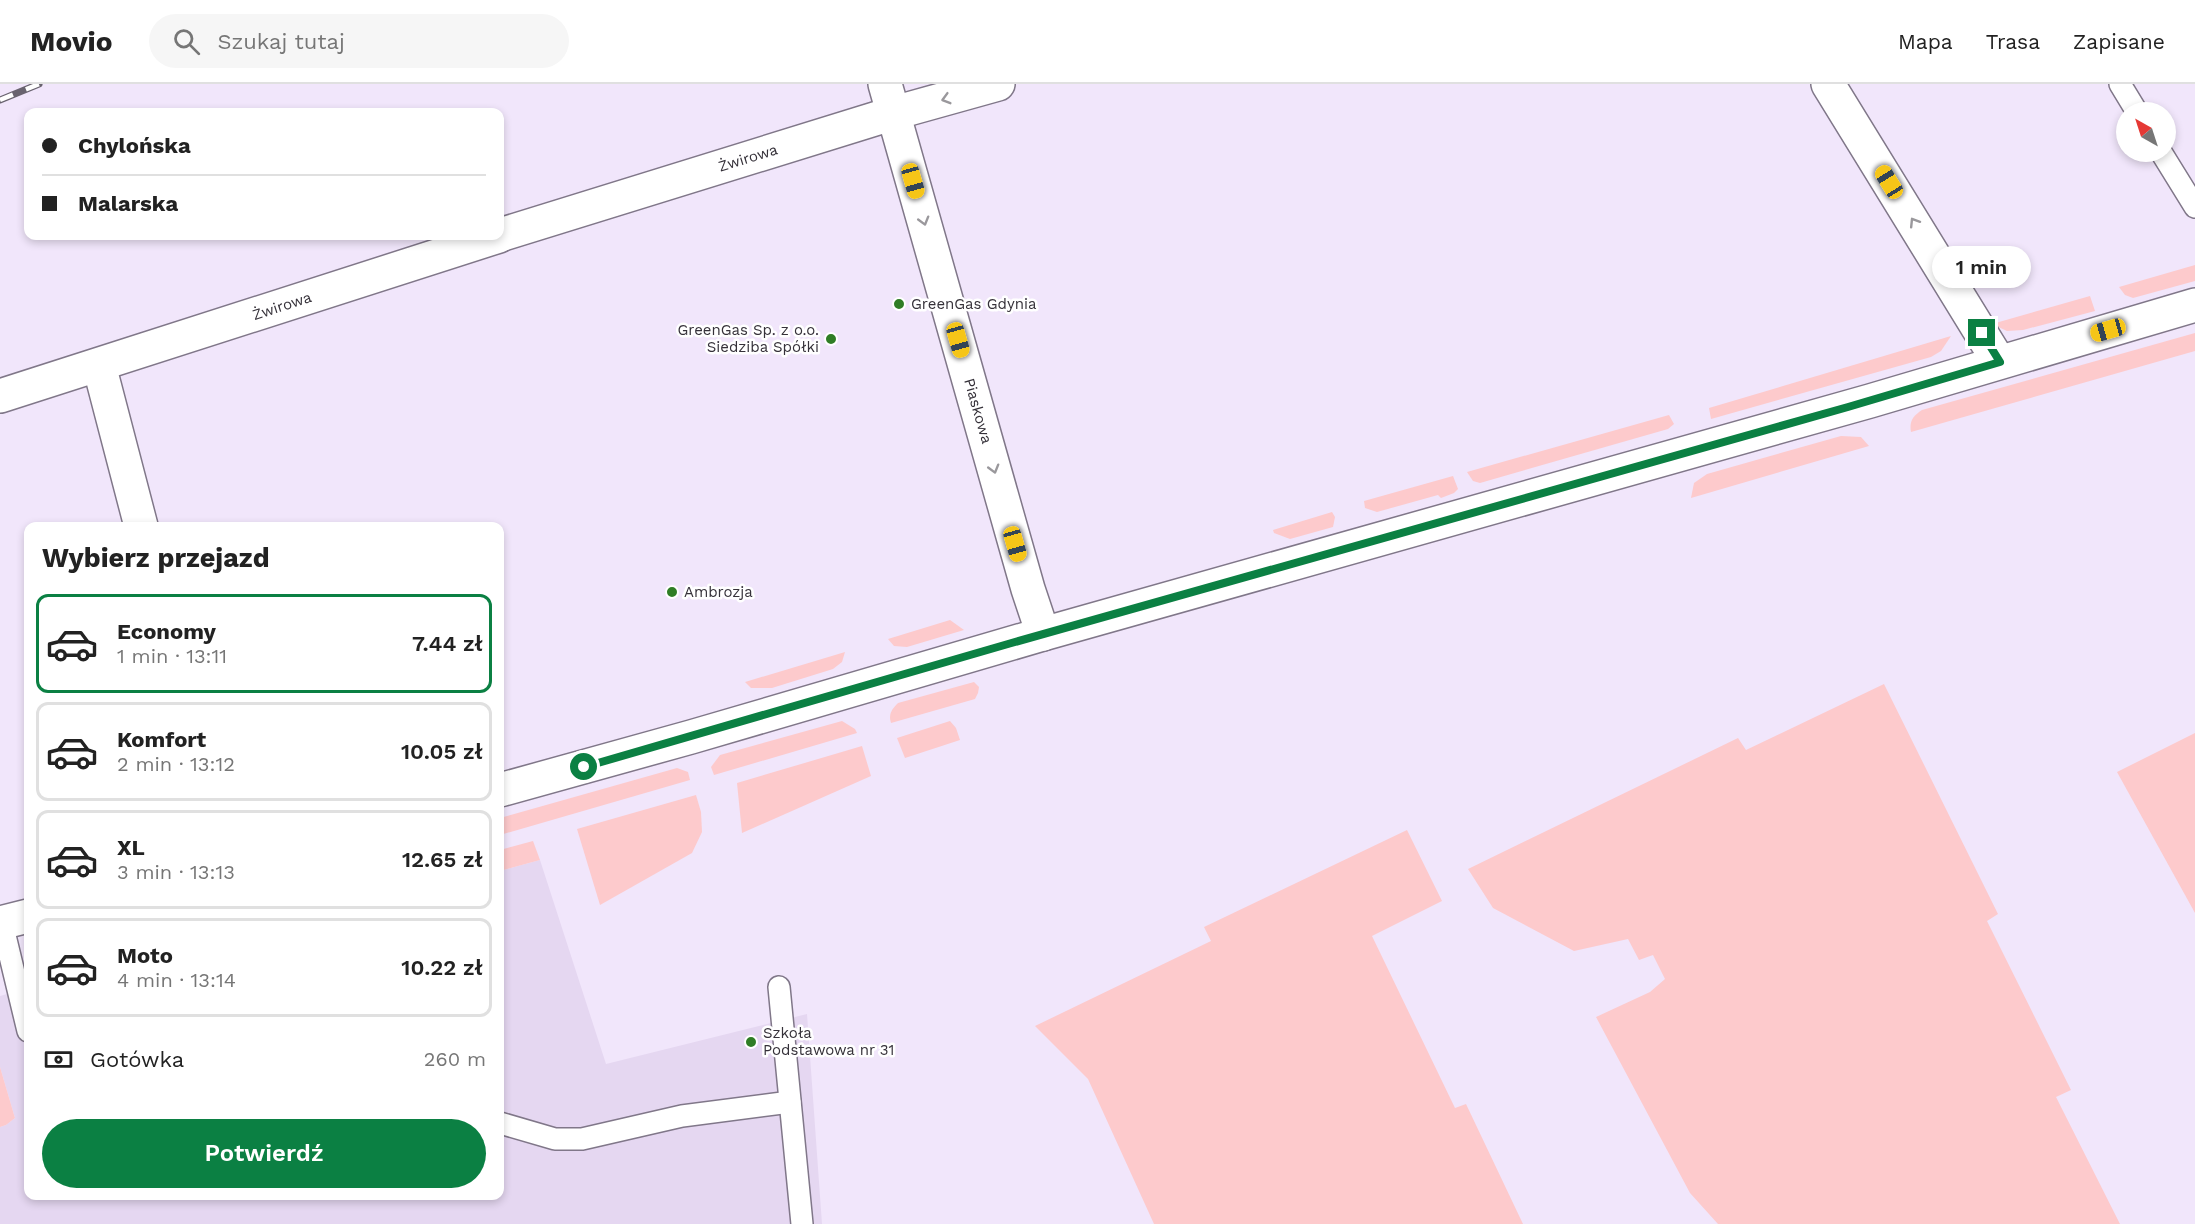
<!DOCTYPE html>
<html lang="pl">
<head>
<meta charset="utf-8">
<style>
	body { margin:0; font-family:"Work Sans",sans-serif; background:#f6f6f6; color:#222; height:100vh; display:flex; flex-direction:column; font-size:22px; white-space:nowrap }
	* { box-sizing:border-box; margin:0 }
	p { font-size:20px; color:#767676 }
	.icon { flex:none; width:33px; height:33px; fill:none; stroke:currentColor; stroke-width:2; stroke-linecap:round; stroke-linejoin:round }
	.map { position:relative; flex:1; overflow:hidden }
	.sheet { position:absolute; left:24px; top:438px; width:480px; height:678px; display:flex; flex-direction:column; background:#fff; border-radius:12px; box-shadow:0 3px 9px #0003 }
	.sheet>* { flex:none }
	.hud { position:absolute; left:24px; top:24px; width:480px; height:132px; border-radius:12px; box-shadow:0 3px 9px #0003; display:grid; align-content:center; height:132px; padding:0 18px; background:#fff }
	.needle { width:39px; rotate:321deg }
	.controls { position:absolute; left:2116px; top:18px; display:grid; gap:12px }
	.controls a { display:grid; place-items:center; width:60px; height:60px; border-radius:50%; background:#fff; box-shadow:0 3px 9px #0003; font-size:30px }
	.end { position:absolute; width:27px; height:27px; margin:-14px; border:8px solid #0b8043; background:#fff; box-shadow:0 0 0 3px #fff }
	.from { border-radius:50% }
	.bubble { position:absolute; height:42px; border-radius:21px; background:#fff; box-shadow:0 3px 9px #0003; font-size:20px; font-weight:600; line-height:42px; text-align:center }
	.car { position:absolute; width:18px; height:36px; margin:-18px -9px; border-radius:8px; box-shadow:0 0 4px 2px #0007; background:linear-gradient(#f5c518 24%,#345 0 40%,#f5c518 0 76%,#345 0 86%,#f5c518 0) }
	.hud b { display:flex; align-items:center; gap:21px; height:57px; font-size:22px }
	.hud b+b { border-top:2px solid #e0e0e0 }
	.hud i { width:15px; height:15px; background:#222 }
	ul { padding:0; list-style:none }
	li { display:flex; align-items:center; gap:18px; height:99px; margin:0 12px 9px; padding:0 6px; border:3px solid #e0e0e0; border-radius:12px }
	li div { flex:1 }
	li b { display:block; font-size:22px }
	li em { font-style:normal; font-weight:600 }
	li.current { border-color:#0b8043 }
	li>.icon { width:54px; height:54px; stroke-width:1.5 }
	h2 { padding:0 18px; font-size:27px; line-height:72px }
	.pay { display:flex; align-items:center; gap:15px; height:66px; padding:0 18px; font-size:22px }
	.pay p { margin-inline-start:auto }
	.button { display:flex; gap:12px; margin-top:auto; padding:12px 18px }
	.button a { flex:1; height:69px; border-radius:36px; background:#0b8043; color:#fff; font-size:24px; font-weight:600; line-height:69px; text-align:center }
	header { display:flex; align-items:center; gap:36px; box-sizing:border-box; height:84px; padding:0 30px; background:#fff; border-bottom:2px solid #e0e0e0 }
	header strong { font-size:28px }
	nav { display:flex; gap:33px; margin-inline-start:auto; font-size:21px }
	.search { width:420px; height:54px; background:#f6f6f6; display:flex; align-items:center; gap:15px; box-sizing:border-box; padding:0 21px; border-radius:33px; color:#767676; font-size:22px }
	.map>svg:first-child { display:block }
	.built { fill:#e5d7f1 }
	.green { fill:#fdcacc }
	.lines { fill:none; stroke-linecap:round; stroke-linejoin:round }
	.lane-casing { stroke:#807789; stroke-width:24 }
	.street-casing { stroke:#807789; stroke-width:36 }
	.secondary-casing { stroke:#807789; stroke-width:36 }
	.lane { stroke:#fff; stroke-width:21 }
	.street { stroke:#fff; stroke-width:33 }
	.secondary { stroke:#fff; stroke-width:33 }
	.rail-casing { stroke:#69636f; stroke-width:7 }
	.rail { stroke:#fff; stroke-width:4.5; stroke-dasharray:14; stroke-linecap:butt }
	.oneway { stroke:#9a989c }
	.route { stroke:#0b8043; stroke-width:8 }
	.poi-dot { fill:#2f7d25; stroke:#fff; stroke-width:2 }
	.labels { text-anchor:middle; stroke-width:5; stroke-linejoin:round; paint-order:stroke }
	.street-label { font-size:15px; fill:#353139; stroke:#fff }
	.poi-label { font-size:15px; fill:#353139; stroke:#fff; text-anchor:start }
</style>
</head>
<body>
<header>
<strong>Movio</strong>
<div class="search"><svg class="icon" aria-label="search" viewBox="0 0 24 24"><circle cx="10" cy="10" r="6"/><path d="M15 15l6 6"/></svg>Szukaj tutaj</div>
<nav><a>Mapa</a><a>Trasa</a><a>Zapisane</a></nav>
</header>
<div class="map">
<svg width="2195" height="1140" viewBox="0 0 2195 1140">
	<rect width="100%" height="100%" fill="#f1e6fb"/>
	<polygon class="built" points="540,776 606,980 807,930 822,1140 0,1140 0,1043 6,1041 15,1034 0,983 0,912 28,904 28,1112 500,1112 500,787"/>
	<g class="green">
		<polygon points="2195,181 2195,197 2133,214 2125,211 2119,203"/>
		<polygon points="2090,212 2095,227 2023,246 2007,247 1992,240"/>
		<path d="M2195,249V267L1911,348C1909,337 1913,332 1922,326Z"/>
		<polygon points="1951,252 1941,267 1931,273 1711,335 1709,324"/>
		<polygon points="1669,331 1674,340 1668,345 1480,399 1473,397 1467,388"/>
		<polygon points="1841,352 1861,353 1869,362 1691,414 1694,399 1707,390"/>
		<polygon points="1453,392 1458,405 1454,409 1441,414 1438,411 1377,428 1365,424 1364,417"/>
		<polygon points="1332,428 1335,433 1333,443 1290,455 1274,449 1273,446"/>
		<polygon points="950,536 964,546 907,563 894,562 888,555"/>
		<polygon points="845,568 842,578 833,585 772,604 751,604 745,598"/>
		<path d="M974,598L979,603L978,609L975,615L891,639C888,630 892,625 898,619Z"/>
		<polygon points="1884,600 1998,830 1987,837 2071,1006 2056,1013 2120,1140 1718,1140 1690,1109 1596,933 1650,908 1665,895 1653,871 1639,876 1628,855 1574,867 1493,824 1468,785 1738,654 1746,666"/>
		<polygon points="842,637 855,645 857,649 714,691 711,683 720,671"/>
		<polygon points="950,637 956,644 960,656 905,674 897,654"/>
		<polygon points="2195,649 2195,829 2117,688"/>
		<polygon points="862,662 871,692 742,749 737,699"/>
		<polygon points="677,684 688,688 690,696 500,751 500,734"/>
		<polygon points="696,711 701,728 702,748 692,769 600,821 577,745"/>
		<polygon points="1407,746 1442,817 1372,852 1455,1024 1466,1020 1523,1140 1154,1140 1088,995 1035,942 1211,857 1204,843"/>
		<polygon points="533,757 540,776 500,787 500,766"/>
		<polygon points="0,983 15,1034 6,1041 0,1043"/>
	</g>
	<g class="lines">
		<defs>
			<g id="lane">
				<polyline points="2120,0 2137,28"/>
				<polyline points="2161,68 2195,123"/>
				<polyline points="2,839 28,947"/>
				<polyline points="779,903 802,1140"/>
				<polyline points="500,1039 555,1055 582,1055 682,1032 790,1018"/>
			</g>
			<g id="street">
				<polyline points="885,0 1028,505 1043,550"/>
				<polyline points="1828,0 1999,278"/>
				<polyline points="500,151 894,29 998,0"/>
				<polyline points="99,281 141,442"/>
				<polyline points="0,312 499,152"/>
			</g>
			<g id="secondary">
				<polyline points="500,706 691,653 1043,550 1870,317 2195,221"/>
				<polyline points="0,839 28,832"/>
			</g>
		</defs>
		<use href="#lane" class="lane-casing"/>
		<use href="#street" class="street-casing"/>
		<use href="#secondary" class="secondary-casing"/>
		<use href="#lane" class="lane"/>
		<use href="#street" class="street"/>
		<use href="#secondary" class="secondary"/>
		<defs>
			<polyline id="rail" points="0,16 39,0"/>
		</defs>
		<use href="#rail" class="rail-casing"/>
		<use href="#rail" class="rail"/>
	</g>
	<defs><path id="oneway-chevron" d="M-2-3.5L2.5 0L-2 3.5" fill="none" stroke-width="1.6" stroke-linecap="round" stroke-linejoin="round" transform="scale(1.5)"/></defs>
	<g class="oneway">
		<use href="#oneway-chevron" transform="translate(946 15) rotate(164)"/>
		<use href="#oneway-chevron" transform="translate(924 137) rotate(74)"/>
		<use href="#oneway-chevron" transform="translate(1914 138) rotate(-122)"/>
		<use href="#oneway-chevron" transform="translate(994 385) rotate(74)"/>
	</g>
	<g class="lines">
		<polyline class="route" points="584,683 1008,560 1848,323 2000,278 1982,249"/>
	</g>
	<g class="poi-dot">
		<circle cx="899" cy="220" r="6"/>
		<circle cx="831" cy="255" r="6"/>
		<circle cx="672" cy="508" r="6"/>
		<circle cx="751" cy="958" r="6"/>
	</g>
	<g class="labels">
		<g class="street-label">
			<text transform="translate(748 74) rotate(-17)" y="5">Żwirowa</text>
			<text transform="translate(282 222) rotate(-18)" y="5">Żwirowa</text>
			<text transform="translate(978 327) rotate(74)" y="5">Piaskowa</text>
		</g>
		<g class="poi-label">
			<text x="911" y="225">GreenGas Gdynia</text>
			<text x="819" y="251" text-anchor="end">GreenGas Sp. z o.o.<tspan x="819" dy="17">Siedziba Spółki</tspan></text>
			<text x="684" y="513">Ambrozja</text>
			<text x="763" y="954">Szkoła<tspan x="763" dy="17">Podstawowa nr 31</tspan></text>
		</g>
	</g>
</svg>
<div class="controls">
<a><svg class="needle" viewBox="-14 -14 28 28"><path d="M0-13l5 13h-10z" fill="#e53935"/><path d="M0 13l5-13h-10z" fill="#767676"/></svg></a>
</div>
<i class="end from" style="left:584px;top:683px"></i>
<i class="end" style="left:1982px;top:249px"></i>
<div class="bubble" style="left:1932px;top:162px;width:99px">1 min</div>
<i class="car" style="left:913px;top:97px;rotate:164deg"></i>
<i class="car" style="left:1889px;top:98px;rotate:328deg"></i>
<i class="car" style="left:2108px;top:246px;rotate:254deg"></i>
<i class="car" style="left:958px;top:256px;rotate:164deg"></i>
<i class="car" style="left:1015px;top:460px;rotate:164deg"></i>
<div class="hud">
<b><i class="from"></i>Chylońska</b>
<b><i></i>Malarska</b>
</div>
<section class="sheet">
<h2>Wybierz przejazd</h2>
<ul>
<li class="current"><svg class="icon" aria-label="car" viewBox="0 0 24 24"><path d="M5 17H2v-5l4-1 3-4h7l3 4 3 1v5h-3M9 17h6M6 11h13"/><circle cx="7" cy="17" r="2"/><circle cx="17" cy="17" r="2"/></svg><div><b>Economy</b><p>1 min · 13:11</p></div><em>7.44 zł</em></li>
<li><svg class="icon" aria-label="car" viewBox="0 0 24 24"><path d="M5 17H2v-5l4-1 3-4h7l3 4 3 1v5h-3M9 17h6M6 11h13"/><circle cx="7" cy="17" r="2"/><circle cx="17" cy="17" r="2"/></svg><div><b>Komfort</b><p>2 min · 13:12</p></div><em>10.05 zł</em></li>
<li><svg class="icon" aria-label="car" viewBox="0 0 24 24"><path d="M5 17H2v-5l4-1 3-4h7l3 4 3 1v5h-3M9 17h6M6 11h13"/><circle cx="7" cy="17" r="2"/><circle cx="17" cy="17" r="2"/></svg><div><b>XL</b><p>3 min · 13:13</p></div><em>12.65 zł</em></li>
<li><svg class="icon" aria-label="car" viewBox="0 0 24 24"><path d="M5 17H2v-5l4-1 3-4h7l3 4 3 1v5h-3M9 17h6M6 11h13"/><circle cx="7" cy="17" r="2"/><circle cx="17" cy="17" r="2"/></svg><div><b>Moto</b><p>4 min · 13:14</p></div><em>10.22 zł</em></li>
</ul>
<div class="pay"><svg class="icon" aria-label="cash" viewBox="0 0 24 24"><path d="M3 7h18v10H3z"/><circle cx="12" cy="12" r="2"/></svg>Gotówka<p>260 m</p></div>
<div class="button"><a>Potwierdź</a></div>
</section>
</div>
</body>
</html>
